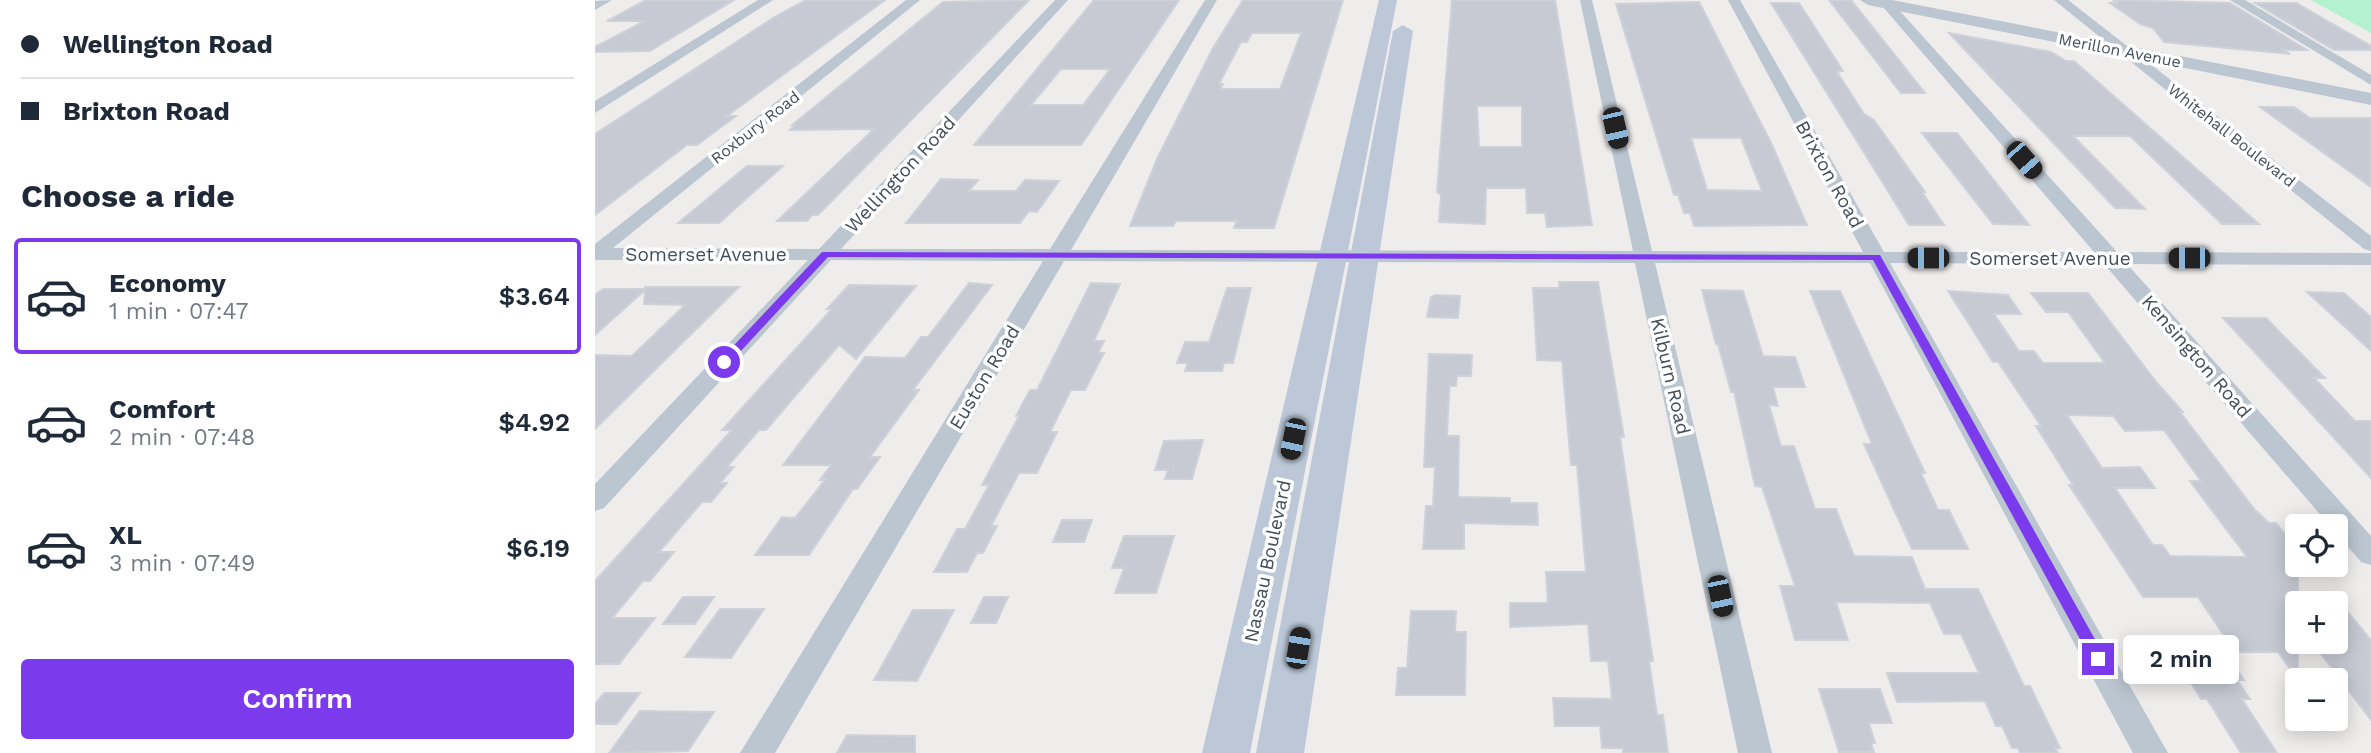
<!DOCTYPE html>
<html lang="en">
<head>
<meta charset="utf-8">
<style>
	body { margin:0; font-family:"Work Sans",sans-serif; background:#f2f2f3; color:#1f2937; height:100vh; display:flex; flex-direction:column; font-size:26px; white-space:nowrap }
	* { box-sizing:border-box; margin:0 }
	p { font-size:23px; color:#747a83 }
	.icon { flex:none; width:38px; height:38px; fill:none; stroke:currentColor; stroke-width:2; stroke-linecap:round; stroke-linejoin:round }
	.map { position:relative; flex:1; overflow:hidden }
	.sheet { display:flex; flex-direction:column; background:#fff; width:595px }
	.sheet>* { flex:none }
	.top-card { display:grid; align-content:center; height:154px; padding:0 21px; background:#fff }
	.buttons { position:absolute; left:1690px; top:514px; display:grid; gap:14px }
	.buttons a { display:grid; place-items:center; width:63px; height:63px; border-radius:7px; background:#fff; box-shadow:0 4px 18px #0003; font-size:35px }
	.end { position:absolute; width:32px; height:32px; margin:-16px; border:9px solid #7c3aed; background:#fff; box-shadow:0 0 0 4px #fff }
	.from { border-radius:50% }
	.bubble { position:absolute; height:49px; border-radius:7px; background:#fff; box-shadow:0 4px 18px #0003; font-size:23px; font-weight:600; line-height:49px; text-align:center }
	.car { position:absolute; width:21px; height:42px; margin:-21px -10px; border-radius:9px; box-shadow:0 0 5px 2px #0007; background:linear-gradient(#222 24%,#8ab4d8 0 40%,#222 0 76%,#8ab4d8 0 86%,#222 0) }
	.top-card b { display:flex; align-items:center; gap:24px; height:66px; font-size:26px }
	.top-card b+b { border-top:2px solid #e0e1e3 }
	.top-card i { width:18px; height:18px; background:#1f2937 }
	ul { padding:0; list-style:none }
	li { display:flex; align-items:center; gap:21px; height:116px; margin:0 14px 10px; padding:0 7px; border:4px solid transparent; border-radius:7px }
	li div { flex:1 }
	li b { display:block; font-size:26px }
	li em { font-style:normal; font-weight:600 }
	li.on { border-color:#7c3aed }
	li>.icon { width:63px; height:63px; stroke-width:1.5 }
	h2 { padding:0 21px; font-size:32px; line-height:84px }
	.action { display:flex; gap:14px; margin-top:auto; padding:14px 21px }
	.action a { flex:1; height:80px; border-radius:7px; background:#7c3aed; color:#fff; font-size:28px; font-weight:600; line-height:80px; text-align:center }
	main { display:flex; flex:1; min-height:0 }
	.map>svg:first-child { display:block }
	.green { fill:#b4f2cf }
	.building { fill:#c7cad3; stroke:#cfd1d9; stroke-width:2; fill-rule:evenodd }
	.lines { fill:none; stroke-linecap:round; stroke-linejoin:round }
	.minor { fill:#bbc6d0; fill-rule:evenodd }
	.tertiary { fill:#bbc6d0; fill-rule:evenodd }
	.secondary { fill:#bcc8d8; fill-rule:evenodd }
	.route { fill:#7c3aed }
	.labels { text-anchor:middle; stroke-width:7; stroke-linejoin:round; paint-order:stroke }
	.far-street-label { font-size:16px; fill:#434e5b; stroke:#fff }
	.street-label { font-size:19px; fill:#434e5b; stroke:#fff }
</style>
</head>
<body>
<main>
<section class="sheet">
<div class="top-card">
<b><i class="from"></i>Wellington Road</b>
<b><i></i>Brixton Road</b>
</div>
<h2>Choose a ride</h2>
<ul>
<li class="on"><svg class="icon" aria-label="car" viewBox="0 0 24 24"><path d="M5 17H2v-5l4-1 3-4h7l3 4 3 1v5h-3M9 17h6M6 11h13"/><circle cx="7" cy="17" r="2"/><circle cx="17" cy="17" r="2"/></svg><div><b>Economy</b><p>1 min · 07:47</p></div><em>$3.64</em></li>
<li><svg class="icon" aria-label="car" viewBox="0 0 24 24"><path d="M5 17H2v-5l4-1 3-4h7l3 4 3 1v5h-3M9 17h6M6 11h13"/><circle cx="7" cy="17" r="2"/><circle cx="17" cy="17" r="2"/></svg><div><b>Comfort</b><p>2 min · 07:48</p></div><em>$4.92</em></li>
<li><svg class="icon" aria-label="car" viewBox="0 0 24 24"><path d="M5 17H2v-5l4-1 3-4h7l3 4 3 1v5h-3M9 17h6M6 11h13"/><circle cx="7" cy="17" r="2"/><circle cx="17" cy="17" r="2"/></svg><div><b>XL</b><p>3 min · 07:49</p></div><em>$6.19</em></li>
</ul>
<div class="action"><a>Confirm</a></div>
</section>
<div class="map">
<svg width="1776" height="753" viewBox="0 0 1776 753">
	<rect width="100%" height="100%" fill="#efecec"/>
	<polygon class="green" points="1716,0 1776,0 1776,33"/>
	<g class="building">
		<polygon points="51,0 139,0 55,51 0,52 0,47 50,21 12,21"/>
		<polygon points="211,0 290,0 132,116 141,116 102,145 92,145 0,215 0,134 181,16"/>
		<polygon points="434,0 223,215 217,215 212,221 182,221 279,129 195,130 200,125 197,125 348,2"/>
		<path d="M499,0H584L486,145H379ZM466,69H515L488,105H436Z"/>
		<path d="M648,0H748L679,228H639L642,221H581L578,226H535L562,159L618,48ZM657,33H706L685,89H625L628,84H624L646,42H652Z"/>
		<path d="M857,0H960L997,225L952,227L950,213H932L931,188H891L890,224L844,222L846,195L842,192ZM882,106H927V147H884Z"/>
		<polygon points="1234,0 1256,0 1330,93 1306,93"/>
		<polygon points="1518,0 1635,3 1712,50 1688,50 1695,54 1569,42 1558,28 1545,24 1515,3 1522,3"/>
		<path d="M1104,2L1177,145L1212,225L1099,226L1095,213H1089L1083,195H1079L1021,4ZM1096,138H1146L1167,191L1112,190Z"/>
		<polygon points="1176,3 1204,3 1248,71 1242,72 1269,114 1279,120 1330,192 1327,192 1349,225 1314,225"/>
		<polygon points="1660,3 1701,3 1776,46 1776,50 1739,50"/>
		<polygon points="1354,33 1456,52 1471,61 1479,61 1664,224 1627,224 1535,136 1478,136 1550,209 1520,208"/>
		<polygon points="1665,107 1699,107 1715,118 1776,118 1776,187"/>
		<polygon points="1327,133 1362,133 1434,225 1398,224"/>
		<polygon points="152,166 188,166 124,223 83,223"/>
		<polygon points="346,179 383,180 374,191 421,191 430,180 464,181 442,212 434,211 425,223 311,223"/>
		<polygon points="964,282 1003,282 1029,437 1025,437 1058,661 1054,661 1062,715 1068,715 1073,753 1028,753 1028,748 1007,748 1005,726 960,726 958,698 1017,699 1013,661 996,661 993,624 915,627 915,603 953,603 951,572 991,572 982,465 976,465 967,361 942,360 938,288 965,288"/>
		<polygon points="374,283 397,285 318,390 324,390 275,457 285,457 262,489 258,489 214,555 160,555 187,517 200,518 230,480 225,480 236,465 188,465 270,357 310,358 326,337 333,337"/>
		<polygon points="496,283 525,284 499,341 509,341 503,353 509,353 490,390 476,390 455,432 462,432 442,473 424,473 396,526 402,526 388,553 382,553 372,572 339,572 362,529 370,529 394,485 387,485 424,416 421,416 435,390 442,390"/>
		<polygon points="254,285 321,286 261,359 244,345 171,430 164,430 132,467 139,467 125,483 132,483 116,502 107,502 64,552 79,552 55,581 48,581 17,618 60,618 24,664 0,664 0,581 137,430 127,430 237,309 232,309"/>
		<polygon points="50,287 144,287 0,429 0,355 37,356 90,305 49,304 50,290 0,335 0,295 8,289 50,289"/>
		<polygon points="632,288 656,288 638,363 629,363 627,371 590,371 593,363 582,363 590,342 614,342"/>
		<polygon points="1107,290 1148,291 1168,356 1200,357 1210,387 1178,387 1183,406 1174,405 1186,446 1199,446 1220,509 1241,509 1259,556 1317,557 1330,589 1383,589 1429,686 1435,686 1465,748 1460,748 1463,753 1425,753 1423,748 1417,748 1407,726 1401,726 1390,701 1302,702 1292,673 1384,673 1366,634 1349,634 1335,603 1241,602 1253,640 1200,640 1185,586 1200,586 1167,487 1160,486 1139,392 1136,392 1123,344 1121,344"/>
		<polygon points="1215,291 1245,291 1330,473 1326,473 1343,510 1354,510 1373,549 1317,549 1269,444 1277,444"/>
		<path d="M1353,291L1413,295L1426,314H1399L1424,351H1439L1448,363H1510L1473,312H1451L1436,293H1493L1562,383L1588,412H1585L1660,510L1674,523H1681L1703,550V680L1683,652H1640L1603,597H1548L1474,485H1478L1441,426H1446L1403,362H1398ZM1472,415L1518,416L1530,431L1569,430L1606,481H1595L1652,557L1575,556L1567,545H1558L1520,488H1560L1545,467L1507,468Z"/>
		<polygon points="1712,292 1749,293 1776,317 1776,351"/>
		<polygon points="841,295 865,296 863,318 832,317 836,297"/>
		<polygon points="1628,318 1671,318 1730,378 1719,378 1760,421 1776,421 1776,478"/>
		<polygon points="834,354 877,355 876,376 862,376 861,386 855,386 854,393 852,436 864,436 863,497 915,498 915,503 942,503 943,525 869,523 869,549 828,549 831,506 838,506 840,467 829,467"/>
		<polygon points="608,440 597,479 570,479 573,470 560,470 569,441"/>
		<polygon points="467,520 497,520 489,542 458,542"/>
		<polygon points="529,536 579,536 561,593 520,593 529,568 517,568"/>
		<polygon points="88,597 119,597 100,624 68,624"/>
		<polygon points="389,597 413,597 401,623 376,623"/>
		<polygon points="1741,598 1776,640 1776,720 1726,654 1741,654"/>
		<polygon points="125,609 169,609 136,658 90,657"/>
		<polygon points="318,610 359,610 322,681 279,680"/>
		<polygon points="816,611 861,611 860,632 871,632 870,695 801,695 803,668 812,668"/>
		<polygon points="1569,640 1622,640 1649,680 1642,680 1655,699 1647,699 1682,753 1646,753 1612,699 1606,699"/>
		<polygon points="1224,689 1285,689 1297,723 1274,723 1280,743 1276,743 1279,752 1244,752"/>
		<polygon points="9,693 45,693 22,724 0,724 0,704"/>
		<polygon points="45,711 119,712 93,751 14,753"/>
		<polygon points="252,735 320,736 320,753 242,753"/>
	</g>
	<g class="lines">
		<g class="minor">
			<polygon points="17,0 0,10 0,1"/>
			<polygon points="163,0 178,0 0,113 0,101"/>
			<polygon points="311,0 325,0 18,248 224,249 460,0 473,0 246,249 455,249 610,0 622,0 476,250 1038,251 985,0 997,0 1057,251 1268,252 1133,0 1145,0 1289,252 1499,252 1282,0 1295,0 1522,252 1776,253 1776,265 1532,264 1776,536 1776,565 1766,562 1741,533 1741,527 1736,527 1509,264 1295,263 1573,753 1538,753 1275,263 1060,263 1177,753 1143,753 1040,263 469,261 180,753 145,753 448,261 236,260 9,508 0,511 0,484 213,260 0,260 0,244"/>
			<polygon points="1459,0 1473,0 1776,236 1776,251 1769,249"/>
			<polygon points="1635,0 1650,0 1776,75 1776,85"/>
		</g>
		<polygon class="tertiary" points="1265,0 1297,0 1776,93 1776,105 1273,5"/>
		<g class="secondary">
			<polygon points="784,0 802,0 655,753 607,753"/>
			<polygon points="808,25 818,31 709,753 661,753 798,31"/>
		</g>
	</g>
	<polygon class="route" points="227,252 1285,255 1511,659 1509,663 1498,663 1278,260 233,257 133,365 125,365 125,360"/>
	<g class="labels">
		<g class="far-street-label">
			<text transform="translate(1525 50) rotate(11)" y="6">Merillon Avenue</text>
			<text transform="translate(160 127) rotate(-38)" y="6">Roxbury Road</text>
			<text transform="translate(1637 135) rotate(38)" y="6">Whitehall Boulevard</text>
		</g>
		<g class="street-label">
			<text transform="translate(305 174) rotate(-47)" y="7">Wellington Road</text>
			<text transform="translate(1235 174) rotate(61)" y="7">Brixton Road</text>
			<text x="111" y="261">Somerset Avenue</text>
			<text x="1455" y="265">Somerset Avenue</text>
			<text transform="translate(1602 356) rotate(49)" y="7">Kensington Road</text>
			<text transform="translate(1076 376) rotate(77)" y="7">Kilburn Road</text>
			<text transform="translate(389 377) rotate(-59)" y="7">Euston Road</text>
			<text transform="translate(672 561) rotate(-78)" y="7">Nassau Boulevard</text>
		</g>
	</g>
</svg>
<div class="buttons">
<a><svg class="icon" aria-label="locate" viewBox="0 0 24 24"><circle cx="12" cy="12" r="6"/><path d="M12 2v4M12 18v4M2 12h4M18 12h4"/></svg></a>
<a>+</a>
<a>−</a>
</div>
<i class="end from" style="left:129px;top:362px"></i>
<i class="end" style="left:1503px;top:659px"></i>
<div class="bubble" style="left:1528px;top:635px;width:116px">2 min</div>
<i class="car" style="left:1020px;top:128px;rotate:167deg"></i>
<i class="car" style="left:1429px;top:160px;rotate:139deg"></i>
<i class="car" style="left:1333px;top:258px;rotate:270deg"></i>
<i class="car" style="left:1594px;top:258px;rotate:270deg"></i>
<i class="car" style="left:698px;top:439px;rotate:192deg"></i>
<i class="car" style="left:1125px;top:596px;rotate:168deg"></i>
<i class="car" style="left:703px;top:648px;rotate:9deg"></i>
</div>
</main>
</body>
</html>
